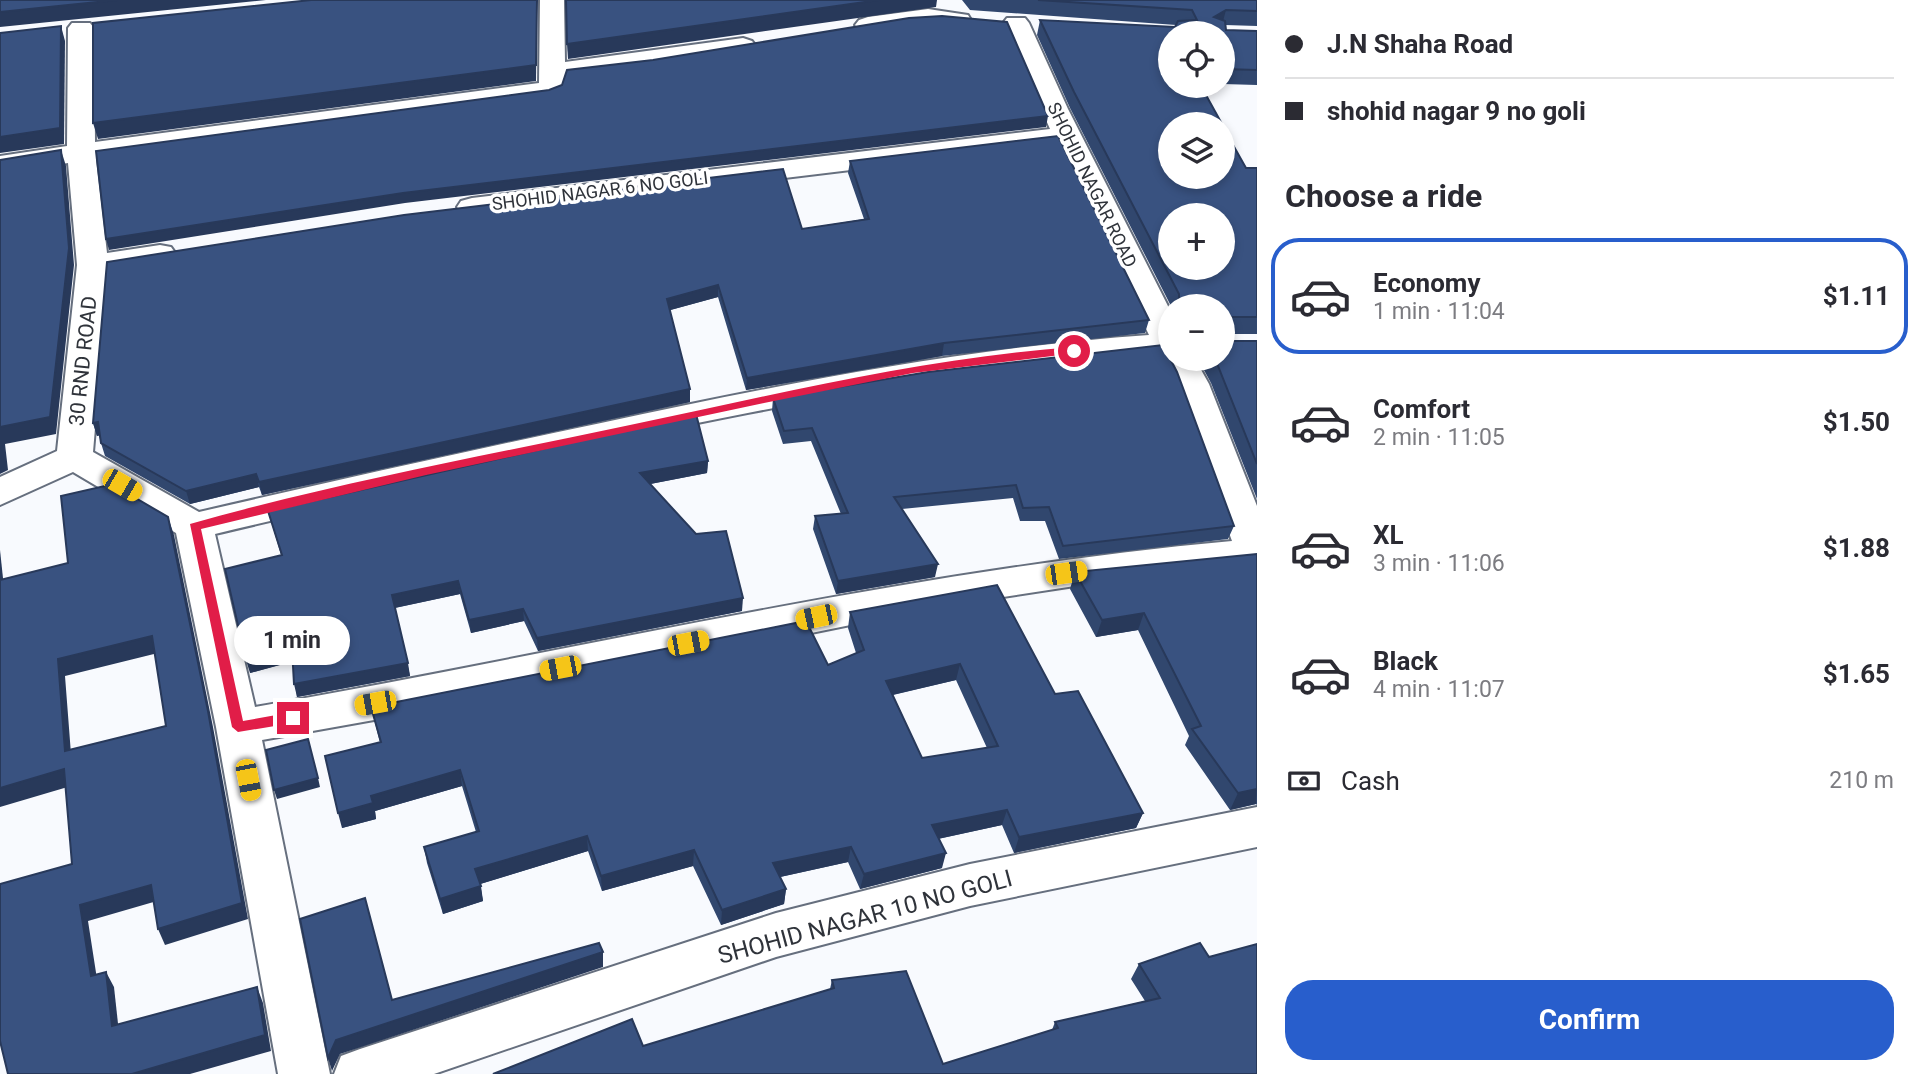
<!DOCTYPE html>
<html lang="en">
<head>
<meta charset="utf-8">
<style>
	body { margin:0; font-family:Roboto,sans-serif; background:#f2f2f3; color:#2b2b33; height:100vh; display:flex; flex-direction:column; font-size:26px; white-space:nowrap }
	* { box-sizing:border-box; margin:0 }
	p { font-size:23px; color:#7c7c81 }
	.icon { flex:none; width:38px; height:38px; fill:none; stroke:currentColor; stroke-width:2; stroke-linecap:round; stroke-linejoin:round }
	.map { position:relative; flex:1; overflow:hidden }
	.panel { display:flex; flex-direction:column; background:#fff; width:665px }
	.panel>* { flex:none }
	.guide { display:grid; align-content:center; height:154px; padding:0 28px; background:#fff }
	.buttons { position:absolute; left:1158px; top:21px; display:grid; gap:14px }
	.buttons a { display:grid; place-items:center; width:77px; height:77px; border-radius:50%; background:#fff; box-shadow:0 4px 10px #0003; font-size:35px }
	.end { position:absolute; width:32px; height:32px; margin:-16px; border:9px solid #e11d48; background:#fff; box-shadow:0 0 0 4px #fff }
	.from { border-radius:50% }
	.bubble { position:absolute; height:49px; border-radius:24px; background:#fff; box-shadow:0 4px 10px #0003; font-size:23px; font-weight:700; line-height:49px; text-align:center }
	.car { position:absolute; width:21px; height:42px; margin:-21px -10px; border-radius:9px; box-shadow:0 0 5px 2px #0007; background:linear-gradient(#f5c518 24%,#345 0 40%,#f5c518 0 76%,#345 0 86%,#f5c518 0) }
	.guide b { display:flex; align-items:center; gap:24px; height:66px; font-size:26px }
	.guide b+b { border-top:2px solid #e1e1e2 }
	.guide i { width:18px; height:18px; background:#2b2b33 }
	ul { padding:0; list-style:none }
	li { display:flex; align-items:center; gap:21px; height:116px; margin:0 14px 10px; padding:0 14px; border:4px solid transparent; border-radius:28px }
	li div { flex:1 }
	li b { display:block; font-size:26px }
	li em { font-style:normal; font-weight:700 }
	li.current { border-color:#285ecc }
	li>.icon { width:63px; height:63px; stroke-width:1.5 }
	h2 { padding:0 28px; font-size:32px; line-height:84px }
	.pay { display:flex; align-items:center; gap:18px; height:77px; padding:0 28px; font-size:26px }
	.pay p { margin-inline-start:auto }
	.cta { display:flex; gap:14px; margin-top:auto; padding:14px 28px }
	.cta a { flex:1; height:80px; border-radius:28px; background:#285ecc; color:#fff; font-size:28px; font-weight:700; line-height:80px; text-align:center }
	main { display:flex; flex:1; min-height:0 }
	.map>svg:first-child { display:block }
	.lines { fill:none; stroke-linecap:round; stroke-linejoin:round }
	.minor-casing { stroke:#666f7e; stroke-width:4 }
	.minor { fill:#fff; fill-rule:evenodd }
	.wall { fill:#31476e; fill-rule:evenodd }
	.shaded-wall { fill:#28395a }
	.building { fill:#395280; stroke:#28395a; stroke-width:2; fill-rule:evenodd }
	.route { fill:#e11d48 }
	.labels { text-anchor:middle; stroke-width:7; stroke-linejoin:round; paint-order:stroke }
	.far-street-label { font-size:18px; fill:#2f333a; stroke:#fff }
	.street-label { font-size:21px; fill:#2f333a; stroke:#fff }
	.near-street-label { font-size:24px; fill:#2f333a; stroke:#fff }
</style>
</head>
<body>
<main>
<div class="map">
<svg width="1257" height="1074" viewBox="0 0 1257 1074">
	<rect width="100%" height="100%" fill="#f8fafe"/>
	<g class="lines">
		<defs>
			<g id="minor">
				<path d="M540,0H564L565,62L743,38L752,41L756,46L752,51L743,54L565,77L561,93L549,98L96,159L107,253L160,245L171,247L176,254L171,261L108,272L93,452L199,512C333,481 467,451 601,423C782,384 964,348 1149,335L1057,145L472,216L461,213L457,207L461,201L472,198L1050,129L1003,23L1007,18H1025L1029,23L1068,109L1171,312V359H1195L1209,384L1257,506V570L1249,568L1114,580L944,606L458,705L262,740L330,1074H278L216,727L176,533L73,472L0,505V477L57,451L77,265L68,163L0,174V156L67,146L68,28L72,23H90L94,28L95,142L539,83ZM1164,355L1161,359L1175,384L1232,541C903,571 580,650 255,707L215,534C526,461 845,377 1164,355Z"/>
				<polygon points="928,9 968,15 971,20 968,25 959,27 928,23 868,33 859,30 855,25 859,20 868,17"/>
				<polygon points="1257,807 1257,847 970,906 776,957 434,1074 334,1074 341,1056 360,1049 776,913 970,864"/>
			</g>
		</defs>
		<use href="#minor" class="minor-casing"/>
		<use href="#minor" class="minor"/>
	</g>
	<g class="wall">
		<polygon points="962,0 1257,0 1257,26 1225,25 1226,30 1257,31 1257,85 1223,84 1223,33 1171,33 1246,168 1257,168 1257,334 1227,334 1227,341 1257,341 1257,499 1211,383 1198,359 1223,359 1223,306 1171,306 1070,108 1037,35 1040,20 1175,27 1176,25 970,10"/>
		<polygon points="850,161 1149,320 1145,333 942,356 746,390 718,297 670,310 690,389 690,402 262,495 259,487 190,504 105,456 101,443 99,435 97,436 93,423 802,229 864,219 848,173"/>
		<polygon points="773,398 1234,526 1228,539 1059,559 1045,521 1020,521 1013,498 902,509 935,577 836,594 813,529 815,516 841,514 811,441 783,444 772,411"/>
		<polygon points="708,461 707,473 650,484 742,611 538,651 524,621 471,633 460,594 395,608 410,676 297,697 293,661 250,673 281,555 268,511"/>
		<polygon points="1257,554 1257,805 1256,804 1230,810 1185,745 1189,736 1138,630 1096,637 1070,589 1075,572"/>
		<path d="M850,612L1055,694L1143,813L1136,828L1014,853L1002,825L938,839L942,868L860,889L848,862L780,877L786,889L784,904L721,925L693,866L602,891L588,851L480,884L483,901L443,914L427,863L424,847L476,832L462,786L375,811L376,819L342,828L380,743L371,707L828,665L856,653L848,628ZM956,680L987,748L922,758L893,695Z"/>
		<polygon points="1209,957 1257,1074 493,1074 643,1046 830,989 832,980 943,1064 1052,1030 1055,1022 1145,1001 1131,979 1139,964"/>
	</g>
	<g class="shaded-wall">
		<polygon points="117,0 266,0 0,27 0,12"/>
		<polygon points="537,0 536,81 98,139 93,123"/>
		<polygon points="879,0 937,0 936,7 568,59 567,44"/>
		<polygon points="1226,10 1222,25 1214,17"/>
		<polygon points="61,26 65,41 64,144 0,153 0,137"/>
		<polygon points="1048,116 1046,127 405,203 109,250 106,239 403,193"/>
		<polygon points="61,150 66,166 74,265 56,434 5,444 8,470 0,474 0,427"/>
		<polygon points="718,285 718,297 667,311 667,299"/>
		<polygon points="944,343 942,356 746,390 747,378"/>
		<polygon points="690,389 690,402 262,495 259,482"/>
		<polygon points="98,422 102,435 97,436 93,423"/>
		<polygon points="708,461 707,473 640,486 640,473"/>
		<polygon points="256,474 259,487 190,504 186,491"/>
		<polygon points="168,517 174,535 213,727 248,919 165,945 158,929 242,903"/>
		<polygon points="0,550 5,597 0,585"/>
		<polygon points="938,564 935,577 836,594 838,581"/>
		<polygon points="458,581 460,594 394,608 392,595"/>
		<polygon points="743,598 742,611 538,651 537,638"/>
		<polygon points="523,609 524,621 471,633 469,620"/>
		<polygon points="1144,613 1138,630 1096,637 1102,620"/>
		<polygon points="152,636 158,653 65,676 72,767 65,751 58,659"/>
		<polygon points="292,648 295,661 250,673 246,660"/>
		<polygon points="408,663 410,676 297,697 294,684"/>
		<polygon points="960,664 956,680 883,697 886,681"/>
		<polygon points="64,769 71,786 0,807 0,788"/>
		<polygon points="460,770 462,786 375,811 376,819 342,828 338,813 371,796"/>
		<polygon points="318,778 320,787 277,799 274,790"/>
		<polygon points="1257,789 1256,804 1230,810 1238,793"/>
		<polygon points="1007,810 1002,825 928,841 932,825"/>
		<polygon points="1143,813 1136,828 1014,853 1019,837"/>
		<polygon points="587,836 588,851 477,885 475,869"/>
		<polygon points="851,847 848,862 771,879 773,863"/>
		<polygon points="694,850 693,866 602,891 601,876"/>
		<polygon points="946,853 942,868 860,889 864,874"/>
		<polygon points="151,885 157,901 88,921 99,992 91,976 80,905"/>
		<polygon points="481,886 483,901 443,914 440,899"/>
		<polygon points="786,889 784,904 721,925 722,910"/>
		<polygon points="603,952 603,967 340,1054 332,1071 328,1058 336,1040"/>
		<polygon points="106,972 114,987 120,1042 112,1026"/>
		<polygon points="257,987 263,1003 271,1051 190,1074 132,1074"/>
	</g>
	<g class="building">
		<polygon points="0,0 117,0 0,12"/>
		<polygon points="311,0 537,0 536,65 93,123 93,23"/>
		<polygon points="566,0 879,0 567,44"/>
		<path d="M1038,0H1257V11L1226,10L1214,17L1225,21L1226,30L1257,31V70L1223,69V33H1171V86H1201L1222,124H1171V177H1223V127L1246,168H1257V317H1227V341H1257V464L1218,366L1213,359H1223V306H1179V294L1074,92L1040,20L1175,27L1178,21L1197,20L1192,10ZM1171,215H1223V268H1171Z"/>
		<polygon points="942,16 1007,22 1048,116 403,193 106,239 96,151 549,90 562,85 567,70 653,60 909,18"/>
		<polygon points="61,26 60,128 0,137 0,33"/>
		<polygon points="1058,136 1149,320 944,343 747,378 718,285 667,299 690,389 259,482 256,474 186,491 101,443 98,422 93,423 107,262 404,215 783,169 802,229 869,219 850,161"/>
		<polygon points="61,150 69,248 50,417 0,427 0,160"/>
		<polygon points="1163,345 1177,372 1234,526 1063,546 1049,507 1023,508 1016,485 894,497 938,564 838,581 815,516 848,513 812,428 784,431 773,398 928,372"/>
		<polygon points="696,414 708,461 640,473 696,534 726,531 743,598 537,638 523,609 469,620 458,581 392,595 408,663 294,684 292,648 246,660 225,569 282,555 268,511"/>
		<path d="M105,480L168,517L208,711L242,903L158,929L151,885L80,905L91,976L106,972L112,1026L257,987L265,1035L132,1074H8L0,1041V884L72,864L64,769L0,788V580L68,563L61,496L105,486ZM152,636L166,726L65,751L58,659Z"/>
		<polygon points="1257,554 1257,789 1238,793 1192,729 1201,726 1144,613 1102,620 1075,572"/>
		<path d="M997,585L1055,694L1078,691L1143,813L1019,837L1007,810L932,825L946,853L864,874L851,847L773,863L786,889L722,910L694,850L601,876L587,836L475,869L481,886L440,899L424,847L479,831L460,770L371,796L373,803L338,813L325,756L381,742L371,707L806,621L828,665L864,650L850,612ZM960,664L998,746L922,758L886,681Z"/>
		<polygon points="308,739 318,778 274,790 266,750"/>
		<polygon points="365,898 392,1000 599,943 603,952 336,1040 328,1058 300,919"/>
		<polygon points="1200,943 1209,957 1257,944 1257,1074 493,1074 632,1019 643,1046 834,988 832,980 906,971 943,1064 1058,1028 1055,1022 1160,998 1139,964"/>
	</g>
	<path class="route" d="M1074,347L1077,353L913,373L764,403L426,475L201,529L243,721L293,712L300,718L293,723L238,732L232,727L190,524C335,483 484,456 630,425C777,394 924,358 1074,347Z"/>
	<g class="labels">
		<g class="far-street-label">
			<text transform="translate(1092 185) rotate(64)" y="6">SHOHID NAGAR ROAD</text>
			<text transform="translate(600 191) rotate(-7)" y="6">SHOHID NAGAR 6 NO GOLI</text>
		</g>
		<g class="street-label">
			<text transform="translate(83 361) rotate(-84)" y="7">30 RND ROAD</text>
		</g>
		<g class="near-street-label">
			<text transform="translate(865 917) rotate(-15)" y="8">SHOHID NAGAR 10 NO GOLI</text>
		</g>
	</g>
</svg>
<div class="buttons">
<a><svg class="icon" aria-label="locate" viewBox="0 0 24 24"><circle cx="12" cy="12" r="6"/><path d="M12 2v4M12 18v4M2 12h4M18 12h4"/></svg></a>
<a><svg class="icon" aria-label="layers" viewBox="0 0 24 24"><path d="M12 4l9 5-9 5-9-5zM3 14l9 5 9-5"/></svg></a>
<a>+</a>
<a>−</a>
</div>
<i class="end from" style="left:1074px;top:351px"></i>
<i class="end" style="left:293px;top:718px"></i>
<div class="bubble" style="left:234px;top:616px;width:116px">1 min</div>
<i class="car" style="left:122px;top:485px;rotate:120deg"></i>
<i class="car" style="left:1066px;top:573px;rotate:82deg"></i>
<i class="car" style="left:816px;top:617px;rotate:258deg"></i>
<i class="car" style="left:688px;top:643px;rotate:79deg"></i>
<i class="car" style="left:560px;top:668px;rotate:259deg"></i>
<i class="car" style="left:375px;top:703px;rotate:260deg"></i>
<i class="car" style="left:248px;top:780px;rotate:169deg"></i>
</div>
<section class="panel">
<div class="guide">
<b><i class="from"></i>J.N Shaha Road</b>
<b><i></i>shohid nagar 9 no goli</b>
</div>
<h2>Choose a ride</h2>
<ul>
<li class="current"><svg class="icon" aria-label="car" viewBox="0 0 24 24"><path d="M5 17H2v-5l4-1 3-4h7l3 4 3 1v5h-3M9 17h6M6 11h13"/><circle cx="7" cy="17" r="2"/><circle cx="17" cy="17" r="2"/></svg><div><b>Economy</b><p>1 min · 11:04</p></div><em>$1.11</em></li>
<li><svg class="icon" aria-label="car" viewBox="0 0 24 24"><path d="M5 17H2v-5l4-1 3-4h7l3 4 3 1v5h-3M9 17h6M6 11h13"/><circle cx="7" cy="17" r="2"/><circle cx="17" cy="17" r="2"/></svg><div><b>Comfort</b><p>2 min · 11:05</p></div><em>$1.50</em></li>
<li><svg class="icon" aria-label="car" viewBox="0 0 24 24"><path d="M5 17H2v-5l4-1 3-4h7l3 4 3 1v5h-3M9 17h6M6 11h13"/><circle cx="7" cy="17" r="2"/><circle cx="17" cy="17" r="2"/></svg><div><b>XL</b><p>3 min · 11:06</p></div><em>$1.88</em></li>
<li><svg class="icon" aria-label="car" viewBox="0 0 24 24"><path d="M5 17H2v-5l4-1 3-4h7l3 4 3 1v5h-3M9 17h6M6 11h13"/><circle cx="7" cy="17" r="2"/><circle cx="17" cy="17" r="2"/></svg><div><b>Black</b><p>4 min · 11:07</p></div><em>$1.65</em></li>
</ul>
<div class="pay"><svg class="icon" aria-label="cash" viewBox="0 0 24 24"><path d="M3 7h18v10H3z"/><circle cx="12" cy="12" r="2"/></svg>Cash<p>210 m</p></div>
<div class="cta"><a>Confirm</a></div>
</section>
</main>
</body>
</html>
